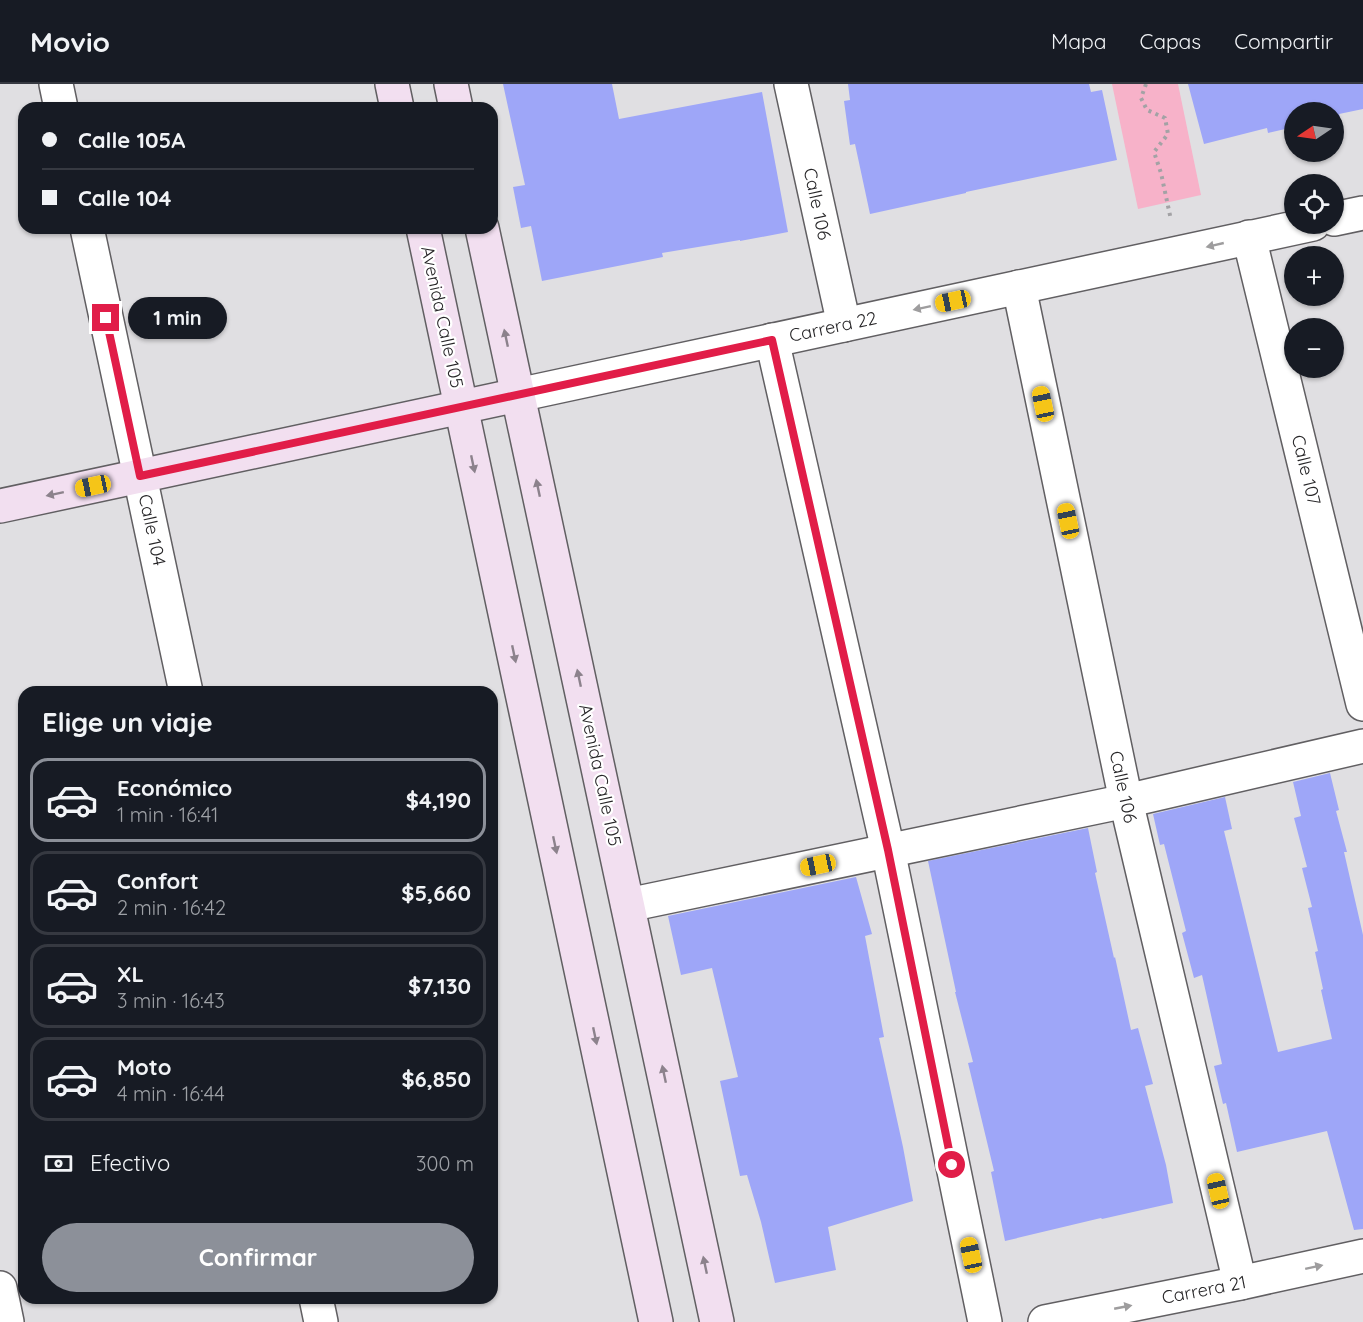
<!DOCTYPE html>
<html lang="es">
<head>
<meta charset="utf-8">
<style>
	body { margin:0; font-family:Quicksand,sans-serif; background:#242831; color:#f1f3f6; height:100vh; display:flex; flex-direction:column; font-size:22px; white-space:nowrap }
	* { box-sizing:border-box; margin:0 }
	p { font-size:20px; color:#9ea1a6 }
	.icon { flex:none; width:33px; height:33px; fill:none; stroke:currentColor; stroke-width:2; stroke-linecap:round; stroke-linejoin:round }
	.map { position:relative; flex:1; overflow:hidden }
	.side { position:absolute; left:18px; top:602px; width:480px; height:618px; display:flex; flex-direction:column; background:#171b24; border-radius:18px; box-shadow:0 2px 4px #0004 }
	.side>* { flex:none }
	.top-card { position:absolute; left:18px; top:18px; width:480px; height:132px; border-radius:18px; box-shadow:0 2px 4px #0004; display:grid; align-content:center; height:132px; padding:0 24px; background:#171b24 }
	.needle { width:39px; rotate:257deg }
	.fabs { position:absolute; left:1284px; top:18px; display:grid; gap:12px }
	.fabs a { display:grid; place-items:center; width:60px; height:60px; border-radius:50%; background:#171b24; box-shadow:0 2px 4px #0004; font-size:30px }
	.end { position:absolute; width:27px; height:27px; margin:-14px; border:8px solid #e11d48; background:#fff; box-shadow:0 0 0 3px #fff }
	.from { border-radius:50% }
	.bubble { position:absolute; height:42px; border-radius:21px; background:#171b24; box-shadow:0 2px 4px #0004; font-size:20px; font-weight:700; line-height:42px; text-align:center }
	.car { position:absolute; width:18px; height:36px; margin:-18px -9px; border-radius:8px; box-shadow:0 0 4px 2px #0007; background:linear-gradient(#f5c518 24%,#345 0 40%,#f5c518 0 76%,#345 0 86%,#f5c518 0) }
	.top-card b { display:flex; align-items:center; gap:21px; height:57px; font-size:22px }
	.top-card b+b { border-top:2px solid #363941 }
	.top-card i { width:15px; height:15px; background:#f1f3f6 }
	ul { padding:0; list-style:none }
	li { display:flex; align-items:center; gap:18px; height:84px; margin:0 12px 9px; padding:0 12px; border:3px solid #363941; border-radius:18px }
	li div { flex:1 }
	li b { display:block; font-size:22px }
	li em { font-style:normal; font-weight:700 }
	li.selected { border-color:#8c9099 }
	li>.icon { width:54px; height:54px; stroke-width:1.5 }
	h2 { padding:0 24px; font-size:27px; line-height:72px }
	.pay { display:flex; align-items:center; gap:15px; height:66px; padding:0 24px; font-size:22px }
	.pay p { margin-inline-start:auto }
	.action { display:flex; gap:12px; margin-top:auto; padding:12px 24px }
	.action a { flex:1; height:69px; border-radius:36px; background:#8c9099; color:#fff; font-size:24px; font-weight:700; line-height:69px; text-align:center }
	header { display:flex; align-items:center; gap:36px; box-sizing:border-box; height:84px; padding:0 30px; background:#171b24; border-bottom:2px solid #363941 }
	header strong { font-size:28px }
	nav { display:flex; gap:33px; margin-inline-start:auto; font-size:21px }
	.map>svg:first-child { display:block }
	.green { fill:#f7b2c9 }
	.building { fill:#9ea6f8 }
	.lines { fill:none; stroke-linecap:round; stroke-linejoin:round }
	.street-casing { stroke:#615f62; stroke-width:36 }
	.secondary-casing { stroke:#615f62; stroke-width:36 }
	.path { stroke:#a3a2a5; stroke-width:4; stroke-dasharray:3 4.5; stroke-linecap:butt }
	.street { stroke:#fff; stroke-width:33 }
	.secondary { stroke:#f2dff0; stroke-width:33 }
	.oneway { fill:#9e9d9e }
	.oneway2 { fill:#8c828c }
	.route { stroke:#e11d48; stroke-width:8 }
	.labels { text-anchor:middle; stroke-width:4.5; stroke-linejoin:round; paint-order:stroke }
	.street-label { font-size:18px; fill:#272628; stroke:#fff }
</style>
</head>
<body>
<header>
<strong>Movio</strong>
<nav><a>Mapa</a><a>Capas</a><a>Compartir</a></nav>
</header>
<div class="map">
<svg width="1363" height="1238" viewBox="0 0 1363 1238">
	<rect width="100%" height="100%" fill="#e0dfe2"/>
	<polygon class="green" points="1112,0 1178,0 1201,111 1138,125"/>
	<g class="building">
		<polygon points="503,0 612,0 619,35 762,8 788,148 740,157 740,156 662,169 663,173 542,197 531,142 521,144 513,103 525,101"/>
		<polygon points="848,0 1089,0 1091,8 1102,6 1117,76 966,108 966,109 870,130 855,60 850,61 844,17 850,16"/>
		<polygon points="1188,0 1363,0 1363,25 1339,30 1340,33 1334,34 1334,28 1294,28 1294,43 1268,49 1267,44 1204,60"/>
		<polygon points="1330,689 1339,726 1336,727 1347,768 1344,768 1363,851 1363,1145 1354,1146 1327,1047 1237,1068 1226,1019 1223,1020 1214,982 1222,980 1202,891 1194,894 1182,849 1186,847 1164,760 1160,761 1153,730 1225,713 1232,745 1224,747 1278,968 1332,955 1321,906 1323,905 1315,868 1318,867 1308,824 1312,823 1302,784 1307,783 1294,734 1301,732 1293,698"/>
		<polygon points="1088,744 1097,788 1095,789 1114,874 1115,873 1131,946 1138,944 1153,1000 1145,1002 1166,1081 1173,1119 1102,1135 1101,1134 1005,1157 991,1088 994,1087 968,979 973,978 955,908 956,908 928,777"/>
		<polygon points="856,793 872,850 865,852 884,953 879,954 903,1063 913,1117 828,1143 836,1186 775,1199 761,1138 747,1091 740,1092 720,997 738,993 712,884 681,891 668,832"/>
	</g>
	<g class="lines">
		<defs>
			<g id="street">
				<polyline points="56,0 61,24"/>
				<polyline points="791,0 844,241"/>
				<polyline points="1334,135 1363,129"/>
				<polyline points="87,144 186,608"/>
				<polyline points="1249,153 1363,620"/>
				<polyline points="1019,203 1126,717 1240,1199"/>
				<polyline points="772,256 888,766 985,1238"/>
				<polyline points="518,311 1313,140"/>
				<polyline points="628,821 1126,717 1363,662"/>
				<polyline points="0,1204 7,1238"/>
				<polyline points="316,1214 321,1238"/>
				<polyline points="1045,1238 1240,1199 1363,1172"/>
			</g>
			<g id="secondary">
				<polyline points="392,0 397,24"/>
				<polyline points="451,0 456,24"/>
				<polyline points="423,144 656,1238"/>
				<polyline points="482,144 717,1238"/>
				<polyline points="0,422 518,311"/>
			</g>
		</defs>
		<use href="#street" class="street-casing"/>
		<use href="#secondary" class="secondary-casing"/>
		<polyline class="path" points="1146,0 1141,14 1147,26 1165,34 1168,50 1154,68 1161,89 1171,136"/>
		<use href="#street" class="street"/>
		<use href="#secondary" class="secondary"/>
	</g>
	<defs><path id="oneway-solid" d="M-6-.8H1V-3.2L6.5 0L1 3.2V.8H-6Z" transform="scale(1.5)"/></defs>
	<g class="oneway">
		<use href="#oneway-solid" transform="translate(1215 161) rotate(167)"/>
		<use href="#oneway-solid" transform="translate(922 224) rotate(168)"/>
		<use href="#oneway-solid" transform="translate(1314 1183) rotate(-12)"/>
		<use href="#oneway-solid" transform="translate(1123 1223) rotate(-11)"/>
	</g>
	<g class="oneway2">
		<use href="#oneway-solid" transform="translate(506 254) rotate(-102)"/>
		<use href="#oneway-solid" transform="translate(473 380) rotate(78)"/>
		<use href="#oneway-solid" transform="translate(538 404) rotate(-102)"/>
		<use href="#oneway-solid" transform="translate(55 410) rotate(168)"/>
		<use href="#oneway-solid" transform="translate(514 570) rotate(78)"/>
		<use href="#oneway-solid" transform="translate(579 594) rotate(-102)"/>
		<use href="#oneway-solid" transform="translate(555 761) rotate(78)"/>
		<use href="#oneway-solid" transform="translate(595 952) rotate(78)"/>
		<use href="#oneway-solid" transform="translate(664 990) rotate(-102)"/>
		<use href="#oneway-solid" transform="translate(705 1181) rotate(-102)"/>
	</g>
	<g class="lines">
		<polyline class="route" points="106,234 140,392 772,256 888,766 952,1081"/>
	</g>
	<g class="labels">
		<g class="street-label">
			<text transform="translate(817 120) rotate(78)" y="6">Calle 106</text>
			<text transform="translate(442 233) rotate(78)" y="6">Avenida Calle 105</text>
			<text transform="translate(833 243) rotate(-12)" y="6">Carrera 22</text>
			<text transform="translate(1306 386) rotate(76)" y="6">Calle 107</text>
			<text transform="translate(152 446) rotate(78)" y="6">Calle 104</text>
			<text transform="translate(600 691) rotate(78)" y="6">Avenida Calle 105</text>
			<text transform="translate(1123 703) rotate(78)" y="6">Calle 106</text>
			<text transform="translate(1204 1206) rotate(-11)" y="6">Carrera 21</text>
		</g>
	</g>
</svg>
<div class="fabs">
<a><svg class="needle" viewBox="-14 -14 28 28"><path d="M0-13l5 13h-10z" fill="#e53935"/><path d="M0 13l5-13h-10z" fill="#9ea1a6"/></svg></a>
<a><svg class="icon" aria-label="locate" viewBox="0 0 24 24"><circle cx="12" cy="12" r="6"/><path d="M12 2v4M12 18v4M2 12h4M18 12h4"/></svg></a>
<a>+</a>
<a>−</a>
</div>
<i class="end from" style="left:952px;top:1081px"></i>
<i class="end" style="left:106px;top:234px"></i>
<div class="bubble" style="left:128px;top:213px;width:99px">1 min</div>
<i class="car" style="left:953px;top:217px;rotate:258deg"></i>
<i class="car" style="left:1043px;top:320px;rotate:348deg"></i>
<i class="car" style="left:93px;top:402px;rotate:258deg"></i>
<i class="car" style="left:1068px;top:437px;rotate:348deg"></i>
<i class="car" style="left:818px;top:781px;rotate:258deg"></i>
<i class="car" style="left:1218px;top:1107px;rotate:347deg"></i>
<i class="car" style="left:971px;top:1171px;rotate:348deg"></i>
<div class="top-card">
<b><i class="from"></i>Calle 105A</b>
<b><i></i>Calle 104</b>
</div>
<section class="side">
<h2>Elige un viaje</h2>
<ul>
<li class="selected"><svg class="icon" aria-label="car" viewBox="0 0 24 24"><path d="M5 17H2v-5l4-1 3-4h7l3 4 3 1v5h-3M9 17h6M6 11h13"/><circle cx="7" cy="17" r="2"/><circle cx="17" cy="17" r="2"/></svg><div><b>Económico</b><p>1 min · 16:41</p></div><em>$4,190</em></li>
<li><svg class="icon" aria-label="car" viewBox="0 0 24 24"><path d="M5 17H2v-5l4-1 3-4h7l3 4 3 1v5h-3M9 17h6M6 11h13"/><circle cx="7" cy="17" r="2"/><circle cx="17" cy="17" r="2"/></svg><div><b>Confort</b><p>2 min · 16:42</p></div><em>$5,660</em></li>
<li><svg class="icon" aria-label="car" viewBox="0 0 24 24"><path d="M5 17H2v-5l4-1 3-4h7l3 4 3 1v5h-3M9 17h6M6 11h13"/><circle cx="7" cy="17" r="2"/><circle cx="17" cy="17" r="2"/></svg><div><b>XL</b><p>3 min · 16:43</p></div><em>$7,130</em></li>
<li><svg class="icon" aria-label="car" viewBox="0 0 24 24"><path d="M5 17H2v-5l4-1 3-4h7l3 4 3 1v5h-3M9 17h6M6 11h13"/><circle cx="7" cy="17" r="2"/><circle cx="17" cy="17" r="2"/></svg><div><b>Moto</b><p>4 min · 16:44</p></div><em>$6,850</em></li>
</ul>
<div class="pay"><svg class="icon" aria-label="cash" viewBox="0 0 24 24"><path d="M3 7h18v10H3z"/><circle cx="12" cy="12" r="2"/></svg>Efectivo<p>300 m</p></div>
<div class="action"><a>Confirmar</a></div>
</section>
</div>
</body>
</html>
